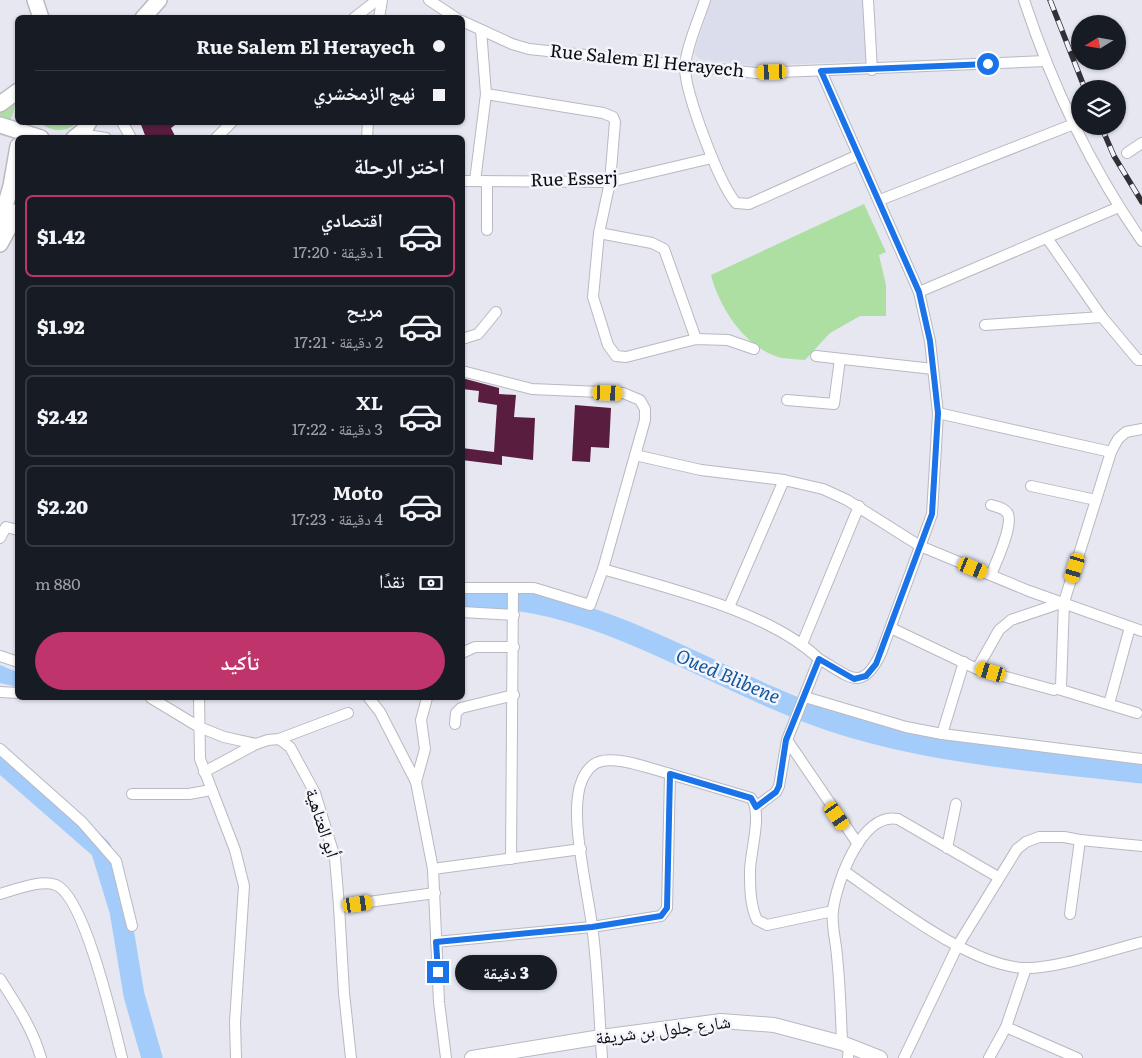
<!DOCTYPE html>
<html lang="ar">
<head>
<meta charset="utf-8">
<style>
	body { margin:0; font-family:Literata,"Noto Naskh Arabic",serif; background:#20242c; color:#f1f3f6; direction:rtl; height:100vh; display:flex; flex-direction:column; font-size:19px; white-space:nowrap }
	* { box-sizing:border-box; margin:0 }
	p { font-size:16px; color:#9ea1a6 }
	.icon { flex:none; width:28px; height:28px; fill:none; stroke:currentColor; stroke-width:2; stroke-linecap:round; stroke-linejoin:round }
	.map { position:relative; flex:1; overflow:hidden; direction:ltr }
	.sheet { position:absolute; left:15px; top:135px; width:450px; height:565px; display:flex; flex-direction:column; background:#171b24; border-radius:8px; box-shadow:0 1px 4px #0004; direction:rtl }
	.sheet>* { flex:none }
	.banner { position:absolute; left:15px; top:15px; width:450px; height:110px; border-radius:8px; box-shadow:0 1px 4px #0004; direction:rtl; display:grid; align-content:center; height:110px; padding:0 20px; background:#171b24 }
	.needle { width:32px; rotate:259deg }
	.buttons { position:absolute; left:1071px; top:15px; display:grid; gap:10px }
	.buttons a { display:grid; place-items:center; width:55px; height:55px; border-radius:50%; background:#171b24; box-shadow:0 1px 4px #0004; font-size:25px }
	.end { position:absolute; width:22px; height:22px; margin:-11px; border:6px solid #1a73e8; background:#fff; box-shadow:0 0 0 2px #fff }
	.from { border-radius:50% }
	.bubble { position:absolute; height:35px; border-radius:18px; background:#171b24; box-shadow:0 1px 4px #0004; font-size:16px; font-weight:800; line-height:35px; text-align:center; direction:rtl }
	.car { position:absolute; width:15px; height:30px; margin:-15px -8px; border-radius:6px; box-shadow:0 0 4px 1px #0007; background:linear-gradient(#f5c518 24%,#345 0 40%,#f5c518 0 76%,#345 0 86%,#f5c518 0) }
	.banner b { display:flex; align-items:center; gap:18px; height:48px; font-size:19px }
	.banner b+b { border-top:1px solid #363941 }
	.banner i { width:12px; height:12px; background:#f1f3f6 }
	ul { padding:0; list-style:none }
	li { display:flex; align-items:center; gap:15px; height:82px; margin:0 10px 8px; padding:0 10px; border:2px solid #363941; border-radius:8px }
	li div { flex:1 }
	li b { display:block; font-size:19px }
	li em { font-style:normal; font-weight:800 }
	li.active { border-color:#be346b }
	li>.icon { width:45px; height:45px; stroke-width:1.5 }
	h2 { padding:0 20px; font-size:22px; line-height:60px }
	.pay { display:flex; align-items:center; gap:12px; height:55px; padding:0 20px; font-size:19px }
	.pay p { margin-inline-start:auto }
	.button { display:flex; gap:10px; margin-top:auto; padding:10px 20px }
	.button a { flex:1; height:58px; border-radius:30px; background:#be346b; color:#fff; font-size:20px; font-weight:800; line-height:58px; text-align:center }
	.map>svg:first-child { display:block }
	.built { fill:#dbdcec }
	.green { fill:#addfa2 }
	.water { fill:#a4ccfb }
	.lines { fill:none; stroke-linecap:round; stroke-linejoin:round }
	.river { stroke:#a4ccfb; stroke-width:21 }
	.building { fill:#591d40 }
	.minor-casing { stroke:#b8b9c1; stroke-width:12 }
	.secondary-casing { stroke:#b8b9c1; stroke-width:16 }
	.primary-casing { stroke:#b8b9c1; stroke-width:18 }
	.minor { stroke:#fff; stroke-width:10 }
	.secondary { stroke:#fff; stroke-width:14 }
	.primary { stroke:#fff; stroke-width:15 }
	.rail-casing { stroke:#313135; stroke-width:5.5 }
	.rail { stroke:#f4f4fd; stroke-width:4; stroke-dasharray:11; stroke-linecap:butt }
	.route { stroke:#1a73e8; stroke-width:6 }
	.labels { text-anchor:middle; stroke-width:5; stroke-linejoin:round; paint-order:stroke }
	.street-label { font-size:18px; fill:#0d0d10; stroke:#f4f4fd }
	.water-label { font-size:19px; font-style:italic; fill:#13589c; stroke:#f4f4fd }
</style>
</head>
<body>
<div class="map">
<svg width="1142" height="1058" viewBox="0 0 1142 1058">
	<rect width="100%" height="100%" fill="#e6e7f0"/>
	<polygon class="built" points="711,0 864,0 867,61 757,66 699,59 694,53"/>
	<g class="green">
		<polygon points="15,105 10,122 0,119 0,113"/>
		<path d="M41,123H76C66,133 51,132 41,123Z"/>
		<path d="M864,204L886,252L879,255L886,285V316H860L830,333L805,360C797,359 786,359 778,357C745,347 719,307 711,275Z"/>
	</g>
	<g class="water">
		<polygon points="0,665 17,672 17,687 0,683"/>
		<polygon points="0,753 16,765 9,773 0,767"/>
	</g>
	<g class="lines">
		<g class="river">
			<path d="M462,601C483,601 507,598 527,602C632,620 729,686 829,720C930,754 1037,761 1142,773"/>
			<polyline points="0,761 101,849 120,911 134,995 152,1058"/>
		</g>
	</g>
	<g class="building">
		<polygon points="140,122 179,122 171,128 176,138 146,138"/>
		<polygon points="462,378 499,388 499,394 516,395 514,417 535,418 533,460 502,456 502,465 462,460 462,448 494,452 497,405 478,402 479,391 462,389"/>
		<polygon points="575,405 611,408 609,448 591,447 590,462 572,461"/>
	</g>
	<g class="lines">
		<defs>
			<g id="minor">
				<polyline points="429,0 456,18"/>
				<path d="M705,0C699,19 686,47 685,67C685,93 719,183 736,203L749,204L858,155"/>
				<polyline points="868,0 872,70"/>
				<path d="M1024,0C1052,85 1091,168 1142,241"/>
				<polyline points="354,18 377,0"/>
				<polyline points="379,18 382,0"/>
				<polyline points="462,21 512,44 529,49 756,73 1046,61"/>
				<path d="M821,71L919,292L930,341L938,413L932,514L881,653C862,694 849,676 819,659L787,740L858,844"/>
				<polyline points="486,94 603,113 613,117 615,122 610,182 599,233 593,297 608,345 616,356 626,357 696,339 728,340 754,349"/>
				<polyline points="122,122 131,138"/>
				<polyline points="80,134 106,138"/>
				<polyline points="216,138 232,122"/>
				<polyline points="367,138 368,122"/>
				<polyline points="1127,153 1142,143"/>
				<polyline points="462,181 610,182 712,158"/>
				<polyline points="475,181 486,94 481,30"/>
				<polyline points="487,181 487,230"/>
				<polyline points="880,200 1074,124"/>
				<polyline points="599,233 652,243 664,249 696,339"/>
				<polyline points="1047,238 1102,317 1138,360 1142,360"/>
				<polyline points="919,292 1119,207"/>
				<polyline points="985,325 1102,317"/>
				<polyline points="462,339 478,334 496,312"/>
				<polyline points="816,356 933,369"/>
				<polyline points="462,371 532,389 623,393 640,400 645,409 645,420 603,569 590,605 534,588 513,588"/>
				<polyline points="787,400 834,404 840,359"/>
				<polyline points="938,413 1111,452"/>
				<polyline points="635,455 701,470 784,480 823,489 847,500 920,546 1029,591 1142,631"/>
				<polyline points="1031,486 1096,500"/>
				<path d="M991,505C997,507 1005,508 1008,514C1013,527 996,562 991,575"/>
				<polyline points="0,538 6,527 18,530"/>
				<path d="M603,569C670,589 769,611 819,659"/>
				<polyline points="462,588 513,588 511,859"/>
				<polyline points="729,607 784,480"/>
				<polyline points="462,612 514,615"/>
				<polyline points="891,628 977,669 1054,690 1061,687 1064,602 1096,500 1111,452 1118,439 1126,432 1142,429"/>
				<polyline points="802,644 859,506"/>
				<polyline points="462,653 475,647 514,647"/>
				<polyline points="0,656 18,662"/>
				<polyline points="977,669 999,630 1011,620 1064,602"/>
				<polyline points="1058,689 1137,713"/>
				<polyline points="0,692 18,693"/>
				<polyline points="805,697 906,727 942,734 1142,759"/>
				<polyline points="151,698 199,727 224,737 256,744 268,740 279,739 290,747 315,793 335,858 339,906"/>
				<polyline points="199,698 200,759 235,850 244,886 235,1022 236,1058"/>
				<polyline points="369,698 380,712 416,782 433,869 439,1002 446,1058"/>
				<polyline points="1109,704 1130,627"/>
				<polyline points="455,724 456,713 461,708 514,695"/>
				<polyline points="942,734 964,662"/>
				<polyline points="279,739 348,713"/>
				<polyline points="0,749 82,822 116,861 132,926"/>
				<polyline points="204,772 256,744"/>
				<polyline points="416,782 425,749 421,720 427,698"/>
				<polyline points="132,794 189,794 211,790"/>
				<polyline points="756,807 776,792 779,786 787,740"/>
				<polyline points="947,848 956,804"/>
				<polyline points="433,869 581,849"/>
				<path d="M844,871C889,902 972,968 1027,968C1059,968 1110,950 1142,942"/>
				<path d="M0,894C15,890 41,879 56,885C85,897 114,1026 122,1058"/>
				<polyline points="1070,914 1080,840"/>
				<path d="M436,942L592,927L661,916L667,908L670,774L751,798C763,813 750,852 750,871C750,887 750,905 757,920L767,925L833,911"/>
				<path d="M0,979C16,1004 33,1029 41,1058"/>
				<polyline points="1006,1027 1077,1058"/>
				<path d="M842,1043C841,1014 840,985 837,956C836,942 831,924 833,910C837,882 861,812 898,819L998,877"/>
				<polyline points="351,1058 344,993 339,906 435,893"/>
				<path d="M602,1058C599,1014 598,969 592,925C587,890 573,828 578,796C579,785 584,772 593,765C609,752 651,769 670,774"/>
				<polyline points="848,1058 849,1046"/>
				<polyline points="904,1058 958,945 1017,849 1026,842 1039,837 1064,837 1080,840 1142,846"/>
				<polyline points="989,1058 1006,1027 1026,968"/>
			</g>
			<polyline id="secondary" points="472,1058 601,1037 721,1021 774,1025 842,1043 880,1058"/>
			<g id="primary">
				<polyline points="35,0 41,18"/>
				<polyline points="143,18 159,0"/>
				<polyline points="0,104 18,91"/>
				<polyline points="0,125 41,138"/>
				<polyline points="74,138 84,130 89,122"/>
				<polyline points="0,223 11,186 18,146"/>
				<polyline points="0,244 18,211"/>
			</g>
		</defs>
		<use href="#minor" class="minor-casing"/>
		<use href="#secondary" class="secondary-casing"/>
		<use href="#primary" class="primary-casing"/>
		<use href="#minor" class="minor"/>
		<use href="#secondary" class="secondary"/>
		<use href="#primary" class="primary"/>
		<defs>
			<g id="rail">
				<polyline points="1050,0 1085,89"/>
				<polyline points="1101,126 1114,156 1142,202"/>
			</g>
		</defs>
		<use href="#rail" class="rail-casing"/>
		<use href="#rail" class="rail"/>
	</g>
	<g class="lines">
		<polyline class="route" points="438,972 436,942 592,927 661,916 667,908 670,774 751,798 756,807 776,792 779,786 786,740 819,659 854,679 866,676 876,664 932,514 938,413 930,341 919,292 821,71 988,64"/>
	</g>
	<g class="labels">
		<g class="street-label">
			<text transform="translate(647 61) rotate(6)" y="6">Rue Salem El Herayech</text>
			<text transform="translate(574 179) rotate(-2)" y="6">Rue Esserj</text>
			<text transform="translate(322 823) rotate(72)" y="6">أبو العتاهية</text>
			<text transform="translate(663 1030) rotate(-7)" y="6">شارع جلول بن شريفة</text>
		</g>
		<g class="water-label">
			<text transform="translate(728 676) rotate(23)" y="7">Oued Blibene</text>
		</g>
	</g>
</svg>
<div class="buttons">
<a><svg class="needle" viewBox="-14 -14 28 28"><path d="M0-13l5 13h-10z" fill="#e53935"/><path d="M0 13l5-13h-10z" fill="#9ea1a6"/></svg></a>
<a><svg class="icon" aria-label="layers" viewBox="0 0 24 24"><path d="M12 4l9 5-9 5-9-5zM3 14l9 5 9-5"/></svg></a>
</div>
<i class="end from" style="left:988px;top:64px"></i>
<i class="end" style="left:438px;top:972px"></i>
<div class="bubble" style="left:455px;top:955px;width:102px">3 دقيقة</div>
<i class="car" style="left:772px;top:72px;rotate:268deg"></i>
<i class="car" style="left:608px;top:393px;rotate:92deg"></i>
<i class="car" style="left:973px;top:568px;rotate:112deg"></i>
<i class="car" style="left:1075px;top:568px;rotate:197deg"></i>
<i class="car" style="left:991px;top:672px;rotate:286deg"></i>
<i class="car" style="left:837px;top:816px;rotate:145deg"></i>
<i class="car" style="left:358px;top:904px;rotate:82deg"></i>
<div class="banner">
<b><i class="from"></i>Rue Salem El Herayech</b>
<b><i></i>نهج الزمخشري</b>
</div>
<section class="sheet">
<h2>اختر الرحلة</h2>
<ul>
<li class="active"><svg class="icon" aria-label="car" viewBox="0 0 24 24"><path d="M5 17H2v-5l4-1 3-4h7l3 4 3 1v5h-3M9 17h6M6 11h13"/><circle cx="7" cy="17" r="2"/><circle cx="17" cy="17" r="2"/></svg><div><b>اقتصادي</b><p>1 دقيقة · 17:20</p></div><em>$1.42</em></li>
<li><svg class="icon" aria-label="car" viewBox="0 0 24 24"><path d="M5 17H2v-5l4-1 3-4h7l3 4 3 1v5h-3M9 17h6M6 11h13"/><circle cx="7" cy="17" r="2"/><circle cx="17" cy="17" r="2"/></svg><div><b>مريح</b><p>2 دقيقة · 17:21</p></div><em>$1.92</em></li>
<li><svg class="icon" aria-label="car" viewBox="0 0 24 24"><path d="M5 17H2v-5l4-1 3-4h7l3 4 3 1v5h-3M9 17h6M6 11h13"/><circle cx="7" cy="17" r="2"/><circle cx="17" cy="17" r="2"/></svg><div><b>XL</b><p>3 دقيقة · 17:22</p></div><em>$2.42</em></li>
<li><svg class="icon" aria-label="car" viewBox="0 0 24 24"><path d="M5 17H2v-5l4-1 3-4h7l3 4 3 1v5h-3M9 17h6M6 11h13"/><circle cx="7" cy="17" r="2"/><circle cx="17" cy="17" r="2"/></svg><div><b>Moto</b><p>4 دقيقة · 17:23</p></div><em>$2.20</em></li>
</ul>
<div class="pay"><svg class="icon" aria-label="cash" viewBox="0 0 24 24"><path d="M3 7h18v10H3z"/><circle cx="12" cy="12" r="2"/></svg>نقدًا<p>880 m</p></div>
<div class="button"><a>تأكيد</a></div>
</section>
</div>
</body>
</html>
